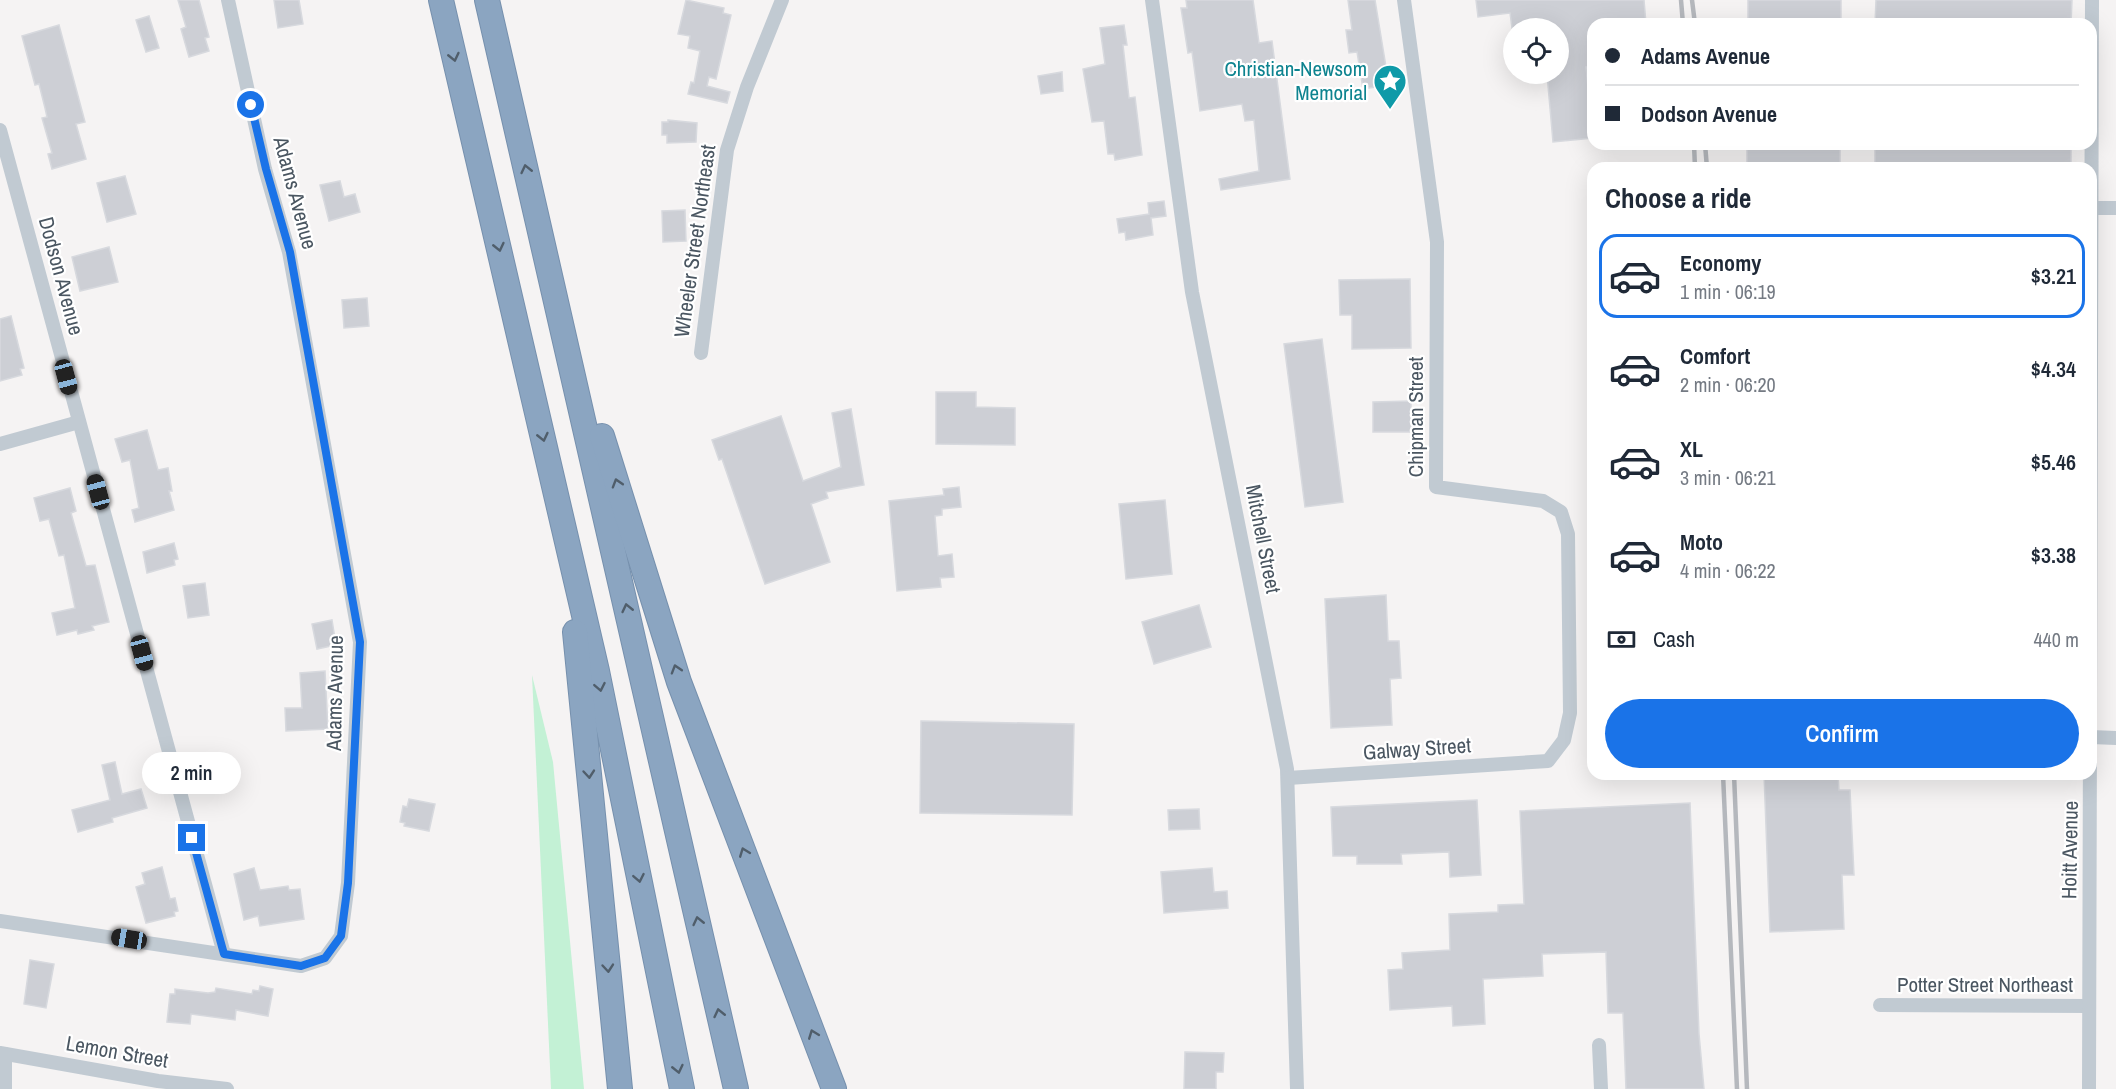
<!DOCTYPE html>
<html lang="en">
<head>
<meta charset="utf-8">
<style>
	body { margin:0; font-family:"Archivo Narrow",sans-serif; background:#f2f2f3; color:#1f2937; height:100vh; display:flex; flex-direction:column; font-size:22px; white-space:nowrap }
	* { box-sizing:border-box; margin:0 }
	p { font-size:20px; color:#747a83 }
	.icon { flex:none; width:33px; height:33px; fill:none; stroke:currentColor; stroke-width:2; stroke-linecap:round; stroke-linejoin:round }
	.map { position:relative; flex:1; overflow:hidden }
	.drawer { position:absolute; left:1587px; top:162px; width:510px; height:618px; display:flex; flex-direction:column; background:#fff; border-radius:18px; box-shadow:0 6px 24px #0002 }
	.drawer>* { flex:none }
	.hud { position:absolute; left:1587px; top:18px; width:510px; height:132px; border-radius:18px; box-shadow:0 6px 24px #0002; display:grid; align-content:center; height:132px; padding:0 18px; background:#fff }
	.controls { position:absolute; left:1503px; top:18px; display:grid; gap:12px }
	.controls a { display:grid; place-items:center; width:66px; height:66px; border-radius:50%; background:#fff; box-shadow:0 6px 24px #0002; font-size:30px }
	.end { position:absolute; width:27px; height:27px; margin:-14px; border:8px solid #1a73e8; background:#fff; box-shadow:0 0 0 3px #fff }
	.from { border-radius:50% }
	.bubble { position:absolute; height:42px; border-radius:21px; background:#fff; box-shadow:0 6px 24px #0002; font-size:20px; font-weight:600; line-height:42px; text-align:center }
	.car { position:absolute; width:18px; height:36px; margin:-18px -9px; border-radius:8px; box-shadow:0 0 4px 2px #0007; background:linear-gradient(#222 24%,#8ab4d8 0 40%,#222 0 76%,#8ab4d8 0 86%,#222 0) }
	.hud b { display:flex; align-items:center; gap:21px; height:57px; font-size:22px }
	.hud b+b { border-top:2px solid #e0e1e3 }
	.hud i { width:15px; height:15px; background:#1f2937 }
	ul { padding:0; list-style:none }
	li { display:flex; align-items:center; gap:18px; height:84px; margin:0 12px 9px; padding:0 6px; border:3px solid transparent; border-radius:18px }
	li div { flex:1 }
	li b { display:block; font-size:22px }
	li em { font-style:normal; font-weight:600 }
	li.selected { border-color:#1a73e8 }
	li>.icon { width:54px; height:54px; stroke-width:1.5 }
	h2 { padding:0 18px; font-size:27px; line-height:72px }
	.pay { display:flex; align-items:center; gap:15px; height:66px; padding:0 18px; font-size:22px }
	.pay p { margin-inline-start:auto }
	.cta { display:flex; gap:12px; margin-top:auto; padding:12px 18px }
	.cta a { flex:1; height:69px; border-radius:36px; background:#1a73e8; color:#fff; font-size:24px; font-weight:600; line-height:69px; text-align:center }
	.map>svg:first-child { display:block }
	.green { fill:#c3f1d5 }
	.building { fill:#cdcfd5; stroke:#d7d9de; stroke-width:1.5 }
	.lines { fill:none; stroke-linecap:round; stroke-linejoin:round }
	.highway-casing { stroke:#7690ad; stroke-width:26 }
	.street { stroke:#c1cad2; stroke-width:14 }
	.highway { stroke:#8ba5c1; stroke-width:24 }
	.rail { stroke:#b5b8bd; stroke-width:4.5 }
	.oneway { stroke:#505e6b }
	.route { stroke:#1a73e8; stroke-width:8 }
	.labels { text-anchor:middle; stroke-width:4.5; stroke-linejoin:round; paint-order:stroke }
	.culture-label { font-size:21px; fill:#0d838f; stroke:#fff; text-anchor:end }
	.street-label { font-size:21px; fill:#4a5661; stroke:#fff }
</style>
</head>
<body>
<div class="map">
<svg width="2116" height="1089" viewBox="0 0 2116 1089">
	<rect width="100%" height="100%" fill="#f5f3f3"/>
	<polygon class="green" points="532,675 553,762 584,1089 551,1089"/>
	<g class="building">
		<polygon points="178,0 199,0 209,37 205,38 209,51 189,57 181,29 186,27"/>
		<polygon points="274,0 299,0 303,24 278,28"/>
		<polygon points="686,0 724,8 723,13 731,15 716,79 709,77 707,86 730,92 727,103 688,94 691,82 694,83 700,51 688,48 690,36 678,34"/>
		<polygon points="1186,0 1253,0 1259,43 1272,41 1290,179 1221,190 1219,179 1259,171 1254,120 1245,121 1242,104 1200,111 1192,52 1188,53 1181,8 1187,8"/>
		<polygon points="1348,0 1375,0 1389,85 1363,89 1357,52 1349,53 1346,30 1352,30"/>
		<polygon points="1476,0 1644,0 1646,24 1593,24 1593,66 1586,67 1593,138 1553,142 1547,74 1558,74 1558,28 1512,28 1510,13 1478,17"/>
		<rect x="1748" y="0" width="93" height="24"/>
		<polygon points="1876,0 2072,0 2071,24 1875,24"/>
		<polygon points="149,16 159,48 146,52 136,20"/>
		<polygon points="59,25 85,122 76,124 86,159 52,169 48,154 52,153 42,118 47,117 45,108 39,84 35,85 22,36"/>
		<polygon points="1124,25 1127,45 1123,45 1129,98 1135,97 1142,155 1115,160 1114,154 1108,154 1104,121 1092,122 1083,69 1105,64 1100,28"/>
		<polygon points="1062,72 1063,91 1041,94 1038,76"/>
		<polygon points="668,120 697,123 696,142 667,143 667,135 662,135 662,122 668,122"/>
		<rect x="1747" y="144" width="93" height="24"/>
		<rect x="1875" y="144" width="196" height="24"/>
		<polygon points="125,176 136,214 107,222 97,183"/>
		<polygon points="340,181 344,197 355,194 360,212 329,221 320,185"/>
		<polygon points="1164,201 1166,216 1151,218 1153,235 1126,240 1125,232 1119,233 1117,219 1149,214 1148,203"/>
		<polygon points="685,210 686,241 663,242 662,211"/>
		<polygon points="109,247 118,282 80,291 72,257"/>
		<polygon points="1410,279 1411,348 1352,349 1352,315 1340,315 1339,280"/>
		<polygon points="367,298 369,326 344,328 342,300"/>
		<polygon points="11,316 24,368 20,369 22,375 0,381 0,319"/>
		<polygon points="1322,339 1343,502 1305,507 1284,344"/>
		<polygon points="936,392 976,392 976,407 1015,408 1015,445 936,444"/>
		<polygon points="1411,401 1411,432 1373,432 1373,402"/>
		<polygon points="851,409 864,485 826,492 828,498 811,504 830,562 765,584 722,459 719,460 712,440 781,416 803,481 841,467 832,413"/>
		<polygon points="147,430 158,470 168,468 172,491 169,491 174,510 135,522 132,510 139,508 130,460 122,462 115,439"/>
		<polygon points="959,487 961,507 942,509 942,515 935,516 938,556 952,554 954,577 940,578 941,587 897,591 889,501 944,495 943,489"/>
		<polygon points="70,488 76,511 71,513 86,566 95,565 109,622 92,626 94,630 78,634 77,630 57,635 52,613 75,608 64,555 59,556 49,519 40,521 34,498"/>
		<polygon points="1165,500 1172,574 1126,579 1119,504"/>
		<polygon points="174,543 178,559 174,560 175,565 147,573 143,552"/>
		<polygon points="205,583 209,615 188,618 183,586"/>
		<polygon points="1386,595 1388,641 1399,641 1401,678 1390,679 1392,725 1331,728 1325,599"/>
		<polygon points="1199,605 1211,647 1154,664 1142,622"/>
		<polygon points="332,620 336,645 317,649 312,624"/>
		<polygon points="325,671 328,729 286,731 285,708 302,708 300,673"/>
		<polygon points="921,721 1074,724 1072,815 920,813"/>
		<polygon points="115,762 122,794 141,789 147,808 112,818 113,822 78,832 72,810 110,800 102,765"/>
		<polygon points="1764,774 1838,774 1839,790 1850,790 1854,875 1842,875 1844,929 1770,932"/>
		<polygon points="409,799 435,804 429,831 404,826 405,823 400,822 403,806 407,807"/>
		<polygon points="1477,800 1481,875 1450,877 1449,852 1401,854 1402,864 1357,864 1357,856 1333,856 1331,807"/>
		<polygon points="1690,803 1699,1034 1704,1089 1626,1089 1623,1013 1608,1013 1606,952 1542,954 1543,976 1483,979 1485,1024 1453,1026 1452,1006 1390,1010 1388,970 1403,969 1402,953 1450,950 1449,914 1498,912 1498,905 1524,904 1520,811"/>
		<polygon points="1199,809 1200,829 1169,830 1168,810"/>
		<polygon points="162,867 170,899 175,898 178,911 174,912 175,916 146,923 136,887 145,884 142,873"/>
		<polygon points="254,868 260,890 288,886 289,890 300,889 304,919 260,926 258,916 244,920 234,874"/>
		<polygon points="1212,868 1214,892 1227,891 1228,908 1164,913 1161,872"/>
		<polygon points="30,960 54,964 46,1008 24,1004"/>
		<polygon points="260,986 273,989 268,1016 236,1010 235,1020 191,1014 190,1024 167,1022 170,994 175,994 175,989 208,993 215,992 216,988 252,994 253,990 259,991"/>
		<polygon points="1185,1052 1224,1053 1223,1072 1216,1072 1216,1089 1184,1089"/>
	</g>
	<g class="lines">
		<defs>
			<g id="highway">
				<polyline points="441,0 597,671 682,1089"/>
				<polyline points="487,0 736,1089"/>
				<polyline points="602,436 679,682 834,1089"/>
				<polyline points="575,632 620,1089"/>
			</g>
		</defs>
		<use href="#highway" class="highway-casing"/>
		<g class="street">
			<polyline points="1152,0 1192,292 1287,769 1297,1089"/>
			<polyline points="0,130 224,954"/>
			<polyline points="2091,208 2116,208"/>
			<polyline points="701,353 727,150 747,87 782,0"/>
			<polyline points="0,444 79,422"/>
			<polyline points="2091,737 2116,738"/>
			<polyline points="1288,778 1548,761 1564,740 1570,713 1568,534 1561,512 1543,501 1436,487 1437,242 1404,0"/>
			<polyline points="0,921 301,966 325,958 341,936 348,883 360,642 289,252 265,169 228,0"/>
			<polyline points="1880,1005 2089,1006"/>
			<polyline points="1599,1045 1601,1089"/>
			<polyline points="0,1053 158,1081 227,1089"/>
			<polyline points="5,1089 5,1054"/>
			<polyline points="2089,1089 2092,0"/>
		</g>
		<use href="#highway" class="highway"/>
		<g class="rail">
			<polyline points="1681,0 1683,24"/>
			<polyline points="1692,0 1695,24"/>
			<polyline points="1694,144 1695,168"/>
			<polyline points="1705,144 1707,168"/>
			<polyline points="1723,774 1737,1089"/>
			<polyline points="1734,774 1747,1089"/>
		</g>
	</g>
	<defs><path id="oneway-chevron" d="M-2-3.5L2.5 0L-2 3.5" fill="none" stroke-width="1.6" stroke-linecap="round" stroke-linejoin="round" transform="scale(1.5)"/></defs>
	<g class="oneway">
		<use href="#oneway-chevron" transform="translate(454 57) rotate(77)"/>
		<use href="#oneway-chevron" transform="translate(526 169) rotate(-103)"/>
		<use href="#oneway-chevron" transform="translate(499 247) rotate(77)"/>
		<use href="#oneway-chevron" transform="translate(543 437) rotate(77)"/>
		<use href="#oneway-chevron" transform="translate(617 483) rotate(-107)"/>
		<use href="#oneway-chevron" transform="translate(627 608) rotate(-103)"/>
		<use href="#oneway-chevron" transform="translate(676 669) rotate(-107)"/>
		<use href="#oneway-chevron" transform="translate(600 687) rotate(79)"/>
		<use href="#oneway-chevron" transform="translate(589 774) rotate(85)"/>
		<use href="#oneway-chevron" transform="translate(744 852) rotate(-111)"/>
		<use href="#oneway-chevron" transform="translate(639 878) rotate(79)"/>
		<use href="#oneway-chevron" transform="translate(698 921) rotate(-103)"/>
		<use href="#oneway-chevron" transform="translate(608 968) rotate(85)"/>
		<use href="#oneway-chevron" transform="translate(719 1013) rotate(-103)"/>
		<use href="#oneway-chevron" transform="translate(813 1034) rotate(-111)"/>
		<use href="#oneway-chevron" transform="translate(678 1069) rotate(77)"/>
	</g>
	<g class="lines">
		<polyline class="route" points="192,838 224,954 301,966 325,958 341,936 348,883 360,642 290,252 266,169 251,105"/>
	</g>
	<defs>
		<symbol id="sight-pin" viewBox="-11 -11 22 30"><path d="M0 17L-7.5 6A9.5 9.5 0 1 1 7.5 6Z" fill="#0f9aa8" stroke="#fff"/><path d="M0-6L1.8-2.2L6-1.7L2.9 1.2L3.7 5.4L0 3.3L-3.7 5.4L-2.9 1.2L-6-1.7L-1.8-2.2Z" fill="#fff"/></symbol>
	</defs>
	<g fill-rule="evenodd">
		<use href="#sight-pin" x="1371" y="62" width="38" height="52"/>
	</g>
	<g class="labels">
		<g class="culture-label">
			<text x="1367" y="76">Christian-Newsom<tspan x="1367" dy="24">Memorial</tspan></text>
		</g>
		<g class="street-label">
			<text transform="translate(295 193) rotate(75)" y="7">Adams Avenue</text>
			<text transform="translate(695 241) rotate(-82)" y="7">Wheeler Street Northeast</text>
			<text transform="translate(61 276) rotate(75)" y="7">Dodson Avenue</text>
			<text transform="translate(1416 417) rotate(-90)" y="7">Chipman Street</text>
			<text transform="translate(1263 539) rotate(79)" y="7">Mitchell Street</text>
			<text transform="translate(335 693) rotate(-89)" y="7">Adams Avenue</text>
			<text transform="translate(1417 749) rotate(-4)" y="7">Galway Street</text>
			<text transform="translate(2070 850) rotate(-89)" y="7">Hoitt Avenue</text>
			<text x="1985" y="992">Potter Street Northeast</text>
			<text transform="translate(117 1052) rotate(10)" y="7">Lemon Street</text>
		</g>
	</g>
</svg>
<div class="controls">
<a><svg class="icon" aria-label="locate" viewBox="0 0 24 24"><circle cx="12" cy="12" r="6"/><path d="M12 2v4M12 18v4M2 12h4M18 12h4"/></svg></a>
</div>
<i class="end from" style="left:251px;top:105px"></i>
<i class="end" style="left:192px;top:838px"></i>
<div class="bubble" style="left:142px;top:752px;width:99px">2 min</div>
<i class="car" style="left:66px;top:377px;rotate:165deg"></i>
<i class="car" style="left:98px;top:492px;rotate:345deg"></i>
<i class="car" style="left:142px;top:653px;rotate:165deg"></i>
<i class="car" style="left:129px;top:939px;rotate:279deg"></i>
<div class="hud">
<b><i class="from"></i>Adams Avenue</b>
<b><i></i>Dodson Avenue</b>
</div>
<section class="drawer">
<h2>Choose a ride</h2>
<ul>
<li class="selected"><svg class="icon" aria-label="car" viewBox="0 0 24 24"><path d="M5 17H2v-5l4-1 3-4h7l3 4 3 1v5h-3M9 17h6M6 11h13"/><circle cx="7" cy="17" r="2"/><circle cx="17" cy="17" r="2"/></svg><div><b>Economy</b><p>1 min · 06:19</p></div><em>$3.21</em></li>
<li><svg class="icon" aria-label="car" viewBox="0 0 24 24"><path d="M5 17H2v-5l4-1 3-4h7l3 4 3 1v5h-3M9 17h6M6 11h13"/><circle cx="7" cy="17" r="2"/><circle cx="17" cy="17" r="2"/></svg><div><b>Comfort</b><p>2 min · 06:20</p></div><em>$4.34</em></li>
<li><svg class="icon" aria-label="car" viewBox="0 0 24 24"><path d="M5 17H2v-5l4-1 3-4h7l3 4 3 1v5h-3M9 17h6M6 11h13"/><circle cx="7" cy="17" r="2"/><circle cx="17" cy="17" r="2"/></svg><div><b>XL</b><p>3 min · 06:21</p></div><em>$5.46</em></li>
<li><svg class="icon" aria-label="car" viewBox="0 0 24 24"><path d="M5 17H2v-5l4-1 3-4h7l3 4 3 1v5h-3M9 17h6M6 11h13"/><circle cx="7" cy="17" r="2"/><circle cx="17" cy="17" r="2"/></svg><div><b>Moto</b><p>4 min · 06:22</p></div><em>$3.38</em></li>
</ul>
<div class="pay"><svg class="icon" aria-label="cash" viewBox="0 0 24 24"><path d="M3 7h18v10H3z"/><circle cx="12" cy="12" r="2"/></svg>Cash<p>440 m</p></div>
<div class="cta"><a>Confirm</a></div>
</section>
</div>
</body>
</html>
